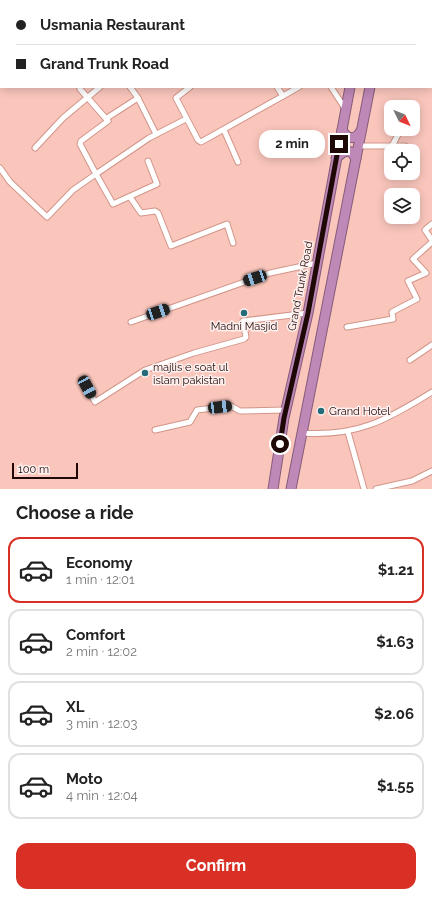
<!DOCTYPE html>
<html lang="en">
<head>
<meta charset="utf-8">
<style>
	body { margin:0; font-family:Raleway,sans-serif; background:#f6f6f6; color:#222; height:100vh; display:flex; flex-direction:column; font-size:15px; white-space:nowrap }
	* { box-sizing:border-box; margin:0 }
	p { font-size:13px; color:#767676 }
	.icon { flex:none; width:22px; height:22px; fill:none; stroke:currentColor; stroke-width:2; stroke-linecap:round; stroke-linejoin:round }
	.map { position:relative; height:489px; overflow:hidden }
	.side { display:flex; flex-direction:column; background:#fff; flex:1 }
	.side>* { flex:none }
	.guide { position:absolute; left:0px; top:0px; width:432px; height:88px; box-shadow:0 2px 10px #0003; display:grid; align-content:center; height:88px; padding:0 16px; background:#fff }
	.needle { width:26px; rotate:133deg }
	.tools { position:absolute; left:384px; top:100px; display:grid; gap:8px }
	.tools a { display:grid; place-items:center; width:36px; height:36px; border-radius:8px; background:#fff; box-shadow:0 2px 10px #0003; font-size:20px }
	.scale { position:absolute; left:12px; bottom:10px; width:66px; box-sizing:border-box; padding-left:4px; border:2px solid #1e0906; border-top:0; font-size:11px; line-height:14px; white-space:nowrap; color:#1e0906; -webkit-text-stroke:3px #fff1ef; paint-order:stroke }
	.end { position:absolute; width:18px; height:18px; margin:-9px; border:5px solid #1e0906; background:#fff; box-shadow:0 0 0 2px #fff }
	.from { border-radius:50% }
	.bubble { position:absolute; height:28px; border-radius:12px; background:#fff; box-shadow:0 2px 10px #0003; font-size:13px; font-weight:700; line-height:28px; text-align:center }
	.car { position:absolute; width:12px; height:24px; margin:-12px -6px; border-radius:5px; box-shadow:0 0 3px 1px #0007; background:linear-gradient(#222 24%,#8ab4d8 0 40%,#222 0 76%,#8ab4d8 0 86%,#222 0) }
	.guide b { display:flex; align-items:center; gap:14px; height:38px; font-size:15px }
	.guide b+b { border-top:1px solid #e0e0e0 }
	.guide i { width:10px; height:10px; background:#222 }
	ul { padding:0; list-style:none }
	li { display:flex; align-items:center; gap:12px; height:66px; margin:0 8px 6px; padding:0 8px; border:2px solid #e0e0e0; border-radius:12px }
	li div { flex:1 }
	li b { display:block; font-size:15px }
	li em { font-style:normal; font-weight:700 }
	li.current { border-color:#d93025 }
	li>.icon { width:36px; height:36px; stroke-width:1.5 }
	h2 { padding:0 16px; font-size:18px; line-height:48px }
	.action { display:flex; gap:8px; margin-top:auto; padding:8px 16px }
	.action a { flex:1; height:46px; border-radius:12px; background:#d93025; color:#fff; font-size:16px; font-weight:700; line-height:46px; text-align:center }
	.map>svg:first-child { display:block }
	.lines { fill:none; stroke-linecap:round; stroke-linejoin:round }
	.street-casing { stroke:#d29589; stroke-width:7 }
	.highway-casing { stroke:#865c79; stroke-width:11 }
	.street { stroke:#fff; stroke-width:5 }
	.highway { stroke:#be88b7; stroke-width:9 }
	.route { stroke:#1e0906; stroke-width:5 }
	.poi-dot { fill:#246c79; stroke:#fff1ef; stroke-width:1.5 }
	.labels { text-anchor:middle; stroke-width:3; stroke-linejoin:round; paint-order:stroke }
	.street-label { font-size:11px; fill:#1e0906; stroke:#fff1ef }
	.poi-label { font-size:11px; fill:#1e0906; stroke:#fff1ef; text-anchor:start }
</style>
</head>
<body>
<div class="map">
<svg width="432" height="489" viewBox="0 0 432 489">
	<rect width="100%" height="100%" fill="#fac6bc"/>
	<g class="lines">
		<defs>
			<g id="street">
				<polyline points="332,0 334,1"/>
				<polyline points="17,1 19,0"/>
				<polyline points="110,1 112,0"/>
				<polyline points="211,1 211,0"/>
				<polyline points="431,1 431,0"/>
				<polyline points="0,7 1,6"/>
				<polyline points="431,37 432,37"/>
				<polyline points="130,87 138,98 156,134"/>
				<polyline points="190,87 176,98 198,140 201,142 299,87"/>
				<polyline points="277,87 283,96"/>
				<polyline points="331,87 346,110"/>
				<polyline points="107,118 138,98"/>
				<polyline points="224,130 238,162"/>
				<polyline points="358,146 405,146"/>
				<polyline points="392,146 401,129"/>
				<polyline points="35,148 63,118 100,87"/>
				<polyline points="148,161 157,184 113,204 96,174 149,138 186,119"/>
				<polyline points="0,168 10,182 47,217 73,190 96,174 80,144 81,141 108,121 80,89"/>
				<polyline points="130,197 141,213 155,211 158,213 171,246 227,224 233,243"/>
				<polyline points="432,224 425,230 432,240"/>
				<polyline points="131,322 270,273 317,263"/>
				<polyline points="347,327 393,319 392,312 417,299 408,281 426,273 413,259 432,242"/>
				<polyline points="410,360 432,345"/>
				<polyline points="84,382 95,402 145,370 194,353 244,339 246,337 243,321 308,313"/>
				<polyline points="155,430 190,422 197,410 231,406 240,411 285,410"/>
				<polyline points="348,432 364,489"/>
				<path d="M302,433C357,437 387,420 432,392"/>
				<polyline points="376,489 412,481 432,471"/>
			</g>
			<g id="highway">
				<polyline points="365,1 365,0"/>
				<polyline points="387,1 387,0"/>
				<path d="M342,130C348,140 355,140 361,131"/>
				<polyline points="336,158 345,151 351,152 356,158"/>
				<polyline points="273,489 284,418 308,313 350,87"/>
				<polyline points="291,489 370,87"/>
			</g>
		</defs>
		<use href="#street" class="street-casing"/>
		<use href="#highway" class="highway-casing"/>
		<use href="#street" class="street"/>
		<use href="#highway" class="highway"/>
	</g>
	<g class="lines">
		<polyline class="route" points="280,444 284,418 308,313 339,144"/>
	</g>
	<g class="poi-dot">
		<circle cx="244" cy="313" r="4"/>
		<circle cx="145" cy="373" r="4"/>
		<circle cx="321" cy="411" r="4"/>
	</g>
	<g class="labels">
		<g class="street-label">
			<text transform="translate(300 286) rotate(-79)" y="4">Grand Trunk Road</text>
		</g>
		<g class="poi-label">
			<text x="244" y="330" text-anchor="middle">Madni Masjid</text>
			<text x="153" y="371">majlis e soat ul<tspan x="153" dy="13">islam pakistan</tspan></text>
			<text x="329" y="415">Grand Hotel</text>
		</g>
	</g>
</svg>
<div class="tools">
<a><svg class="needle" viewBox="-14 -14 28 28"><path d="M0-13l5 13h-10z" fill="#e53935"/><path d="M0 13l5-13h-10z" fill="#767676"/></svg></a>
<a><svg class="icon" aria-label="locate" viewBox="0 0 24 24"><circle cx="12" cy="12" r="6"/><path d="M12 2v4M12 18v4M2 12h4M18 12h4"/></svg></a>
<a><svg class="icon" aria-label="layers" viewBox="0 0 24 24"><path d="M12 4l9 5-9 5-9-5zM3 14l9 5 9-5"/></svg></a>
</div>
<div class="scale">100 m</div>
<i class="end from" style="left:280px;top:444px"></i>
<i class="end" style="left:339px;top:144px"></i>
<div class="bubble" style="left:259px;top:130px;width:66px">2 min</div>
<i class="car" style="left:255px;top:278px;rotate:252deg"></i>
<i class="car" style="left:158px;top:312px;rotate:71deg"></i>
<i class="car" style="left:87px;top:387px;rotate:152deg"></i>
<i class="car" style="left:220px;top:407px;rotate:83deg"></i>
<div class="guide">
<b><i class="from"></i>Usmania Restaurant</b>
<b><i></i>Grand Trunk Road</b>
</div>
</div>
<section class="side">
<h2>Choose a ride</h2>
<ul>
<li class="current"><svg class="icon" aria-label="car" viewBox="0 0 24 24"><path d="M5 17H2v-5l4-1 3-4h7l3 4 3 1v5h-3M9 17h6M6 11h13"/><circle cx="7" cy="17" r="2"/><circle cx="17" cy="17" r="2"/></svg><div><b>Economy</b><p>1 min · 12:01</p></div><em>$1.21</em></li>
<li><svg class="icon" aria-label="car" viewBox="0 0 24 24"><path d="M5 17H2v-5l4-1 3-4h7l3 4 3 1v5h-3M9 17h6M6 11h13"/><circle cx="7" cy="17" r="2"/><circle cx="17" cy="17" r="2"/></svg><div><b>Comfort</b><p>2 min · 12:02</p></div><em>$1.63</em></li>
<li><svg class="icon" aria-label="car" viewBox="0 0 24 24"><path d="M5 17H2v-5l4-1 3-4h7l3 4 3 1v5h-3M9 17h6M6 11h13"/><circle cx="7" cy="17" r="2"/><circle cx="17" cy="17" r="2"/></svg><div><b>XL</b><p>3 min · 12:03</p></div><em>$2.06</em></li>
<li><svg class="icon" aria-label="car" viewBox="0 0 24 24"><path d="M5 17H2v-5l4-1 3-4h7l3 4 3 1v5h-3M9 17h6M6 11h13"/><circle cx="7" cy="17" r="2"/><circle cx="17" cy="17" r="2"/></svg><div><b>Moto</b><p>4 min · 12:04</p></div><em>$1.55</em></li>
</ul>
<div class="action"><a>Confirm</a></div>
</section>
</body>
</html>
